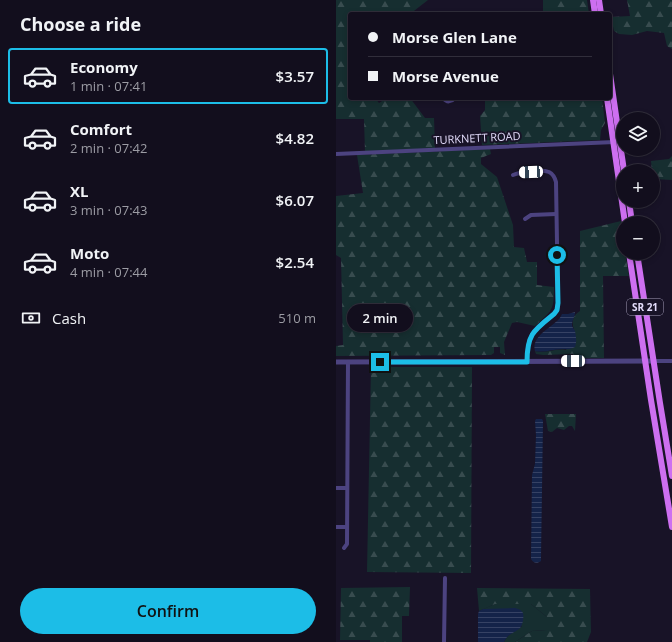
<!DOCTYPE html>
<html lang="en">
<head>
<meta charset="utf-8">
<style>
	body { margin:0; font-family:"Open Sans",sans-serif; background:#1b1726; color:#f1f3f6; height:100vh; display:flex; flex-direction:column; font-size:15px; white-space:nowrap }
	* { box-sizing:border-box; margin:0 }
	p { font-size:13px; color:#9c9ca4 }
	.icon { flex:none; width:22px; height:22px; fill:none; stroke:currentColor; stroke-width:2; stroke-linecap:round; stroke-linejoin:round }
	.map { position:relative; flex:1; overflow:hidden }
	.details { display:flex; flex-direction:column; background:#120e1d; width:336px }
	.details>* { flex:none }
	.guide { position:absolute; left:12px; top:12px; width:264px; height:88px; border-radius:4px; box-shadow:0 2px 6px #0003,0 0 0 1px #312e3b; display:grid; align-content:center; height:88px; padding:0 20px; background:#120e1d }
	.tools { position:absolute; left:280px; top:112px; display:grid; gap:8px }
	.tools a { display:grid; place-items:center; width:44px; height:44px; border-radius:50%; background:#120e1d; box-shadow:0 2px 6px #0003,0 0 0 1px #312e3b; font-size:20px }
	.end { position:absolute; width:18px; height:18px; margin:-9px; border:5px solid #1cbde7; background:#111; box-shadow:0 0 0 2px #111 }
	.from { border-radius:50% }
	.bubble { position:absolute; height:28px; border-radius:14px; background:#120e1d; box-shadow:0 2px 6px #0003,0 0 0 1px #312e3b; font-size:13px; font-weight:600; line-height:28px; text-align:center }
	.car { position:absolute; width:12px; height:24px; margin:-12px -6px; border-radius:5px; box-shadow:0 0 3px 1px #0007; background:linear-gradient(#fff 24%,#345 0 40%,#fff 0 76%,#345 0 86%,#fff 0) }
	.guide b { display:flex; align-items:center; gap:14px; height:38px; font-size:15px }
	.guide b+b { border-top:1px solid #312e3b }
	.guide i { width:10px; height:10px; background:#f1f3f6 }
	ul { padding:0; list-style:none }
	li { display:flex; align-items:center; gap:12px; height:56px; margin:0 8px 6px; padding:0 12px; border:2px solid transparent; border-radius:4px }
	li div { flex:1 }
	li b { display:block; font-size:15px }
	li em { font-style:normal; font-weight:600 }
	li.selected { border-color:#1cbde7 }
	li>.icon { width:36px; height:36px; stroke-width:1.5 }
	h2 { padding:0 20px; font-size:18px; line-height:48px }
	.pay { display:flex; align-items:center; gap:10px; height:44px; padding:0 20px; font-size:15px }
	.pay p { margin-inline-start:auto }
	.cta { display:flex; gap:8px; margin-top:auto; padding:8px 20px }
	.cta a { flex:1; height:46px; border-radius:24px; background:#1cbde7; color:#111; font-size:16px; font-weight:600; line-height:46px; text-align:center }
	main { display:flex; flex:1; min-height:0 }
	.map>svg:first-child { display:block }
	.grass { fill:#162e30 }
	.forest { fill:url(#forest-firs) }
	.water { fill:url(#water-rules) }
	.lines { fill:none; stroke-linecap:round; stroke-linejoin:round }
	.minor { stroke:#4c4380; stroke-width:4 }
	.tertiary { stroke:#4c4380; stroke-width:5 }
	.primary { stroke:#cd6ff0; stroke-width:6 }
	.route { stroke:#1cbde7; stroke-width:5 }
	.labels { text-anchor:middle; stroke-width:4; stroke-linejoin:round; paint-order:stroke }
	.shield { fill:#181327; stroke:#a6a0bb; stroke-width:1 }
	.shield-label { font-size:10px; font-weight:bold; fill:#e3dcfb }
	.street-label { font-size:11px; fill:#e3dcfb; stroke:#181327 }
</style>
</head>
<body>
<main>
<section class="details">
<h2>Choose a ride</h2>
<ul>
<li class="selected"><svg class="icon" aria-label="car" viewBox="0 0 24 24"><path d="M5 17H2v-5l4-1 3-4h7l3 4 3 1v5h-3M9 17h6M6 11h13"/><circle cx="7" cy="17" r="2"/><circle cx="17" cy="17" r="2"/></svg><div><b>Economy</b><p>1 min · 07:41</p></div><em>$3.57</em></li>
<li><svg class="icon" aria-label="car" viewBox="0 0 24 24"><path d="M5 17H2v-5l4-1 3-4h7l3 4 3 1v5h-3M9 17h6M6 11h13"/><circle cx="7" cy="17" r="2"/><circle cx="17" cy="17" r="2"/></svg><div><b>Comfort</b><p>2 min · 07:42</p></div><em>$4.82</em></li>
<li><svg class="icon" aria-label="car" viewBox="0 0 24 24"><path d="M5 17H2v-5l4-1 3-4h7l3 4 3 1v5h-3M9 17h6M6 11h13"/><circle cx="7" cy="17" r="2"/><circle cx="17" cy="17" r="2"/></svg><div><b>XL</b><p>3 min · 07:43</p></div><em>$6.07</em></li>
<li><svg class="icon" aria-label="car" viewBox="0 0 24 24"><path d="M5 17H2v-5l4-1 3-4h7l3 4 3 1v5h-3M9 17h6M6 11h13"/><circle cx="7" cy="17" r="2"/><circle cx="17" cy="17" r="2"/></svg><div><b>Moto</b><p>4 min · 07:44</p></div><em>$2.54</em></li>
</ul>
<div class="pay"><svg class="icon" aria-label="cash" viewBox="0 0 24 24"><path d="M3 7h18v10H3z"/><circle cx="12" cy="12" r="2"/></svg>Cash<p>510 m</p></div>
<div class="cta"><a>Confirm</a></div>
</section>
<div class="map">
<svg width="336" height="642" viewBox="0 0 336 642">
	<defs>
		<pattern id="forest-firs" width="22" height="20" patternUnits="userSpaceOnUse"><rect width="22" height="20" fill="#162e30"/><path d="M5 1l3.5 6h-7zM16 11l3.5 6h-7z" fill="#384c4f"/></pattern>
		<pattern id="water-rules" width="6" height="5" patternUnits="userSpaceOnUse"><rect width="6" height="5" fill="#142349"/><path d="M0 2.5h6" fill="none" stroke="#364264"/></pattern>
	</defs>
	<rect width="100%" height="100%" fill="#181327"/>
	<path class="grass" d="M159,604H195L211,617V630L196,631L179,642H168C172,633 179,632 186,626L147,609Z"/>
	<g class="forest">
		<polygon points="0,0 92,0 74,14 14,14 14,98 39,98 43,103 51,98 74,98 89,118 98,118 99,148 29,152 28,119 0,119"/>
		<polygon points="207,0 251,0 253,14 207,14"/>
		<polygon points="291,0 336,0 336,49 331,46 328,33 311,31 296,35 283,34 278,31 275,17 294,16"/>
		<polygon points="151,98 266,98 269,123 265,130 264,140 146,145 144,116 149,110 149,100"/>
		<path d="M154,149L155,154L145,158V164L161,177L177,225L178,247L188,248L191,262H201V285L218,287C218,311 216,310 199,326L181,322L176,323L168,342L169,355L164,353V347H158V353L155,355L0,356V346L7,345L5,258L0,255V196L27,193L21,155Z"/>
		<polygon points="336,156 336,180 317,179 317,171 316,171 315,161 333,159"/>
		<path d="M285,221L287,236V253H289L293,276H267L268,358H240L237,354L207,355L200,354L199,351C210,354 219,348 230,350L239,332C235,323 236,316 244,311V231Z"/>
		<polygon points="35,367 136,367 135,573 31,572"/>
		<polygon points="209,414 240,414 239,431 236,426 233,426 228,430 221,428 216,432 212,431"/>
		<polygon points="74,587 73,616 66,616 66,642 34,642 34,640 4,640 5,588"/>
		<polygon points="141,588 254,589 255,632 251,642 179,642 196,631 211,630 211,617 195,604 159,604 143,611"/>
	</g>
	<g class="water">
		<path d="M239,312C239,317 236,320 236,325C237,329 237,327 239,331C240,336 241,342 239,347C234,350 231,349 226,349C217,349 209,353 199,351C195,336 215,328 223,319C224,318 225,316 226,314H232Z"/>
		<path d="M200,419H206L207,421L205,558V561C201,564 197,563 195,559L196,475L199,464L200,435L199,421Z"/>
		<path d="M179,608C182,609 185,609 187,613C188,616 187,625 184,628C178,634 173,632 168,642H142V614L143,611L147,609Z"/>
	</g>
	<g class="lines">
		<g class="minor">
			<path d="M107,98C111,103 115,102 119,98"/>
			<polyline points="0,154 279,142"/>
			<path d="M177,175C184,172 205,169 213,172C217,174 219,178 220,182L222,303L221,310L218,314C198,331 191,333 191,361"/>
			<polyline points="189,219 195,215 220,214"/>
			<polyline points="317,361 336,361"/>
			<polyline points="0,488 11,488"/>
			<polyline points="0,527 11,527"/>
			<polyline points="8,548 11,544 12,362"/>
			<polyline points="108,642 109,578"/>
		</g>
		<polyline class="tertiary" points="0,362 317,361"/>
		<g class="primary">
			<polyline points="257,0 259,14"/>
			<polyline points="263,0 265,14"/>
			<polyline points="274,74 288,171"/>
			<polyline points="271,98 289,223"/>
			<polyline points="293,201 296,223"/>
			<polyline points="293,253 315,400 336,527"/>
			<polyline points="301,253 324,403 336,476"/>
		</g>
	</g>
	<g class="lines">
		<path class="route" d="M44,362H191C191,334 198,330 218,314L221,310L222,303L221,255"/>
	</g>
	<g class="labels">
		<rect class="shield" x="291" y="299" width="36" height="16" rx="3"/>
		<g class="shield-label">
			<text x="309" y="311">SR 21</text>
		</g>
		<g class="street-label">
			<text transform="translate(141 138) rotate(-3)" y="4">TURKNETT ROAD</text>
		</g>
	</g>
</svg>
<div class="tools">
<a><svg class="icon" aria-label="layers" viewBox="0 0 24 24"><path d="M12 4l9 5-9 5-9-5zM3 14l9 5 9-5"/></svg></a>
<a>+</a>
<a>−</a>
</div>
<i class="end from" style="left:221px;top:255px"></i>
<i class="end" style="left:44px;top:362px"></i>
<div class="bubble" style="left:11px;top:304px;width:66px">2 min</div>
<i class="car" style="left:195px;top:172px;rotate:267deg"></i>
<i class="car" style="left:237px;top:361px;rotate:270deg"></i>
<div class="guide">
<b><i class="from"></i>Morse Glen Lane</b>
<b><i></i>Morse Avenue</b>
</div>
</div>
</main>
</body>
</html>
